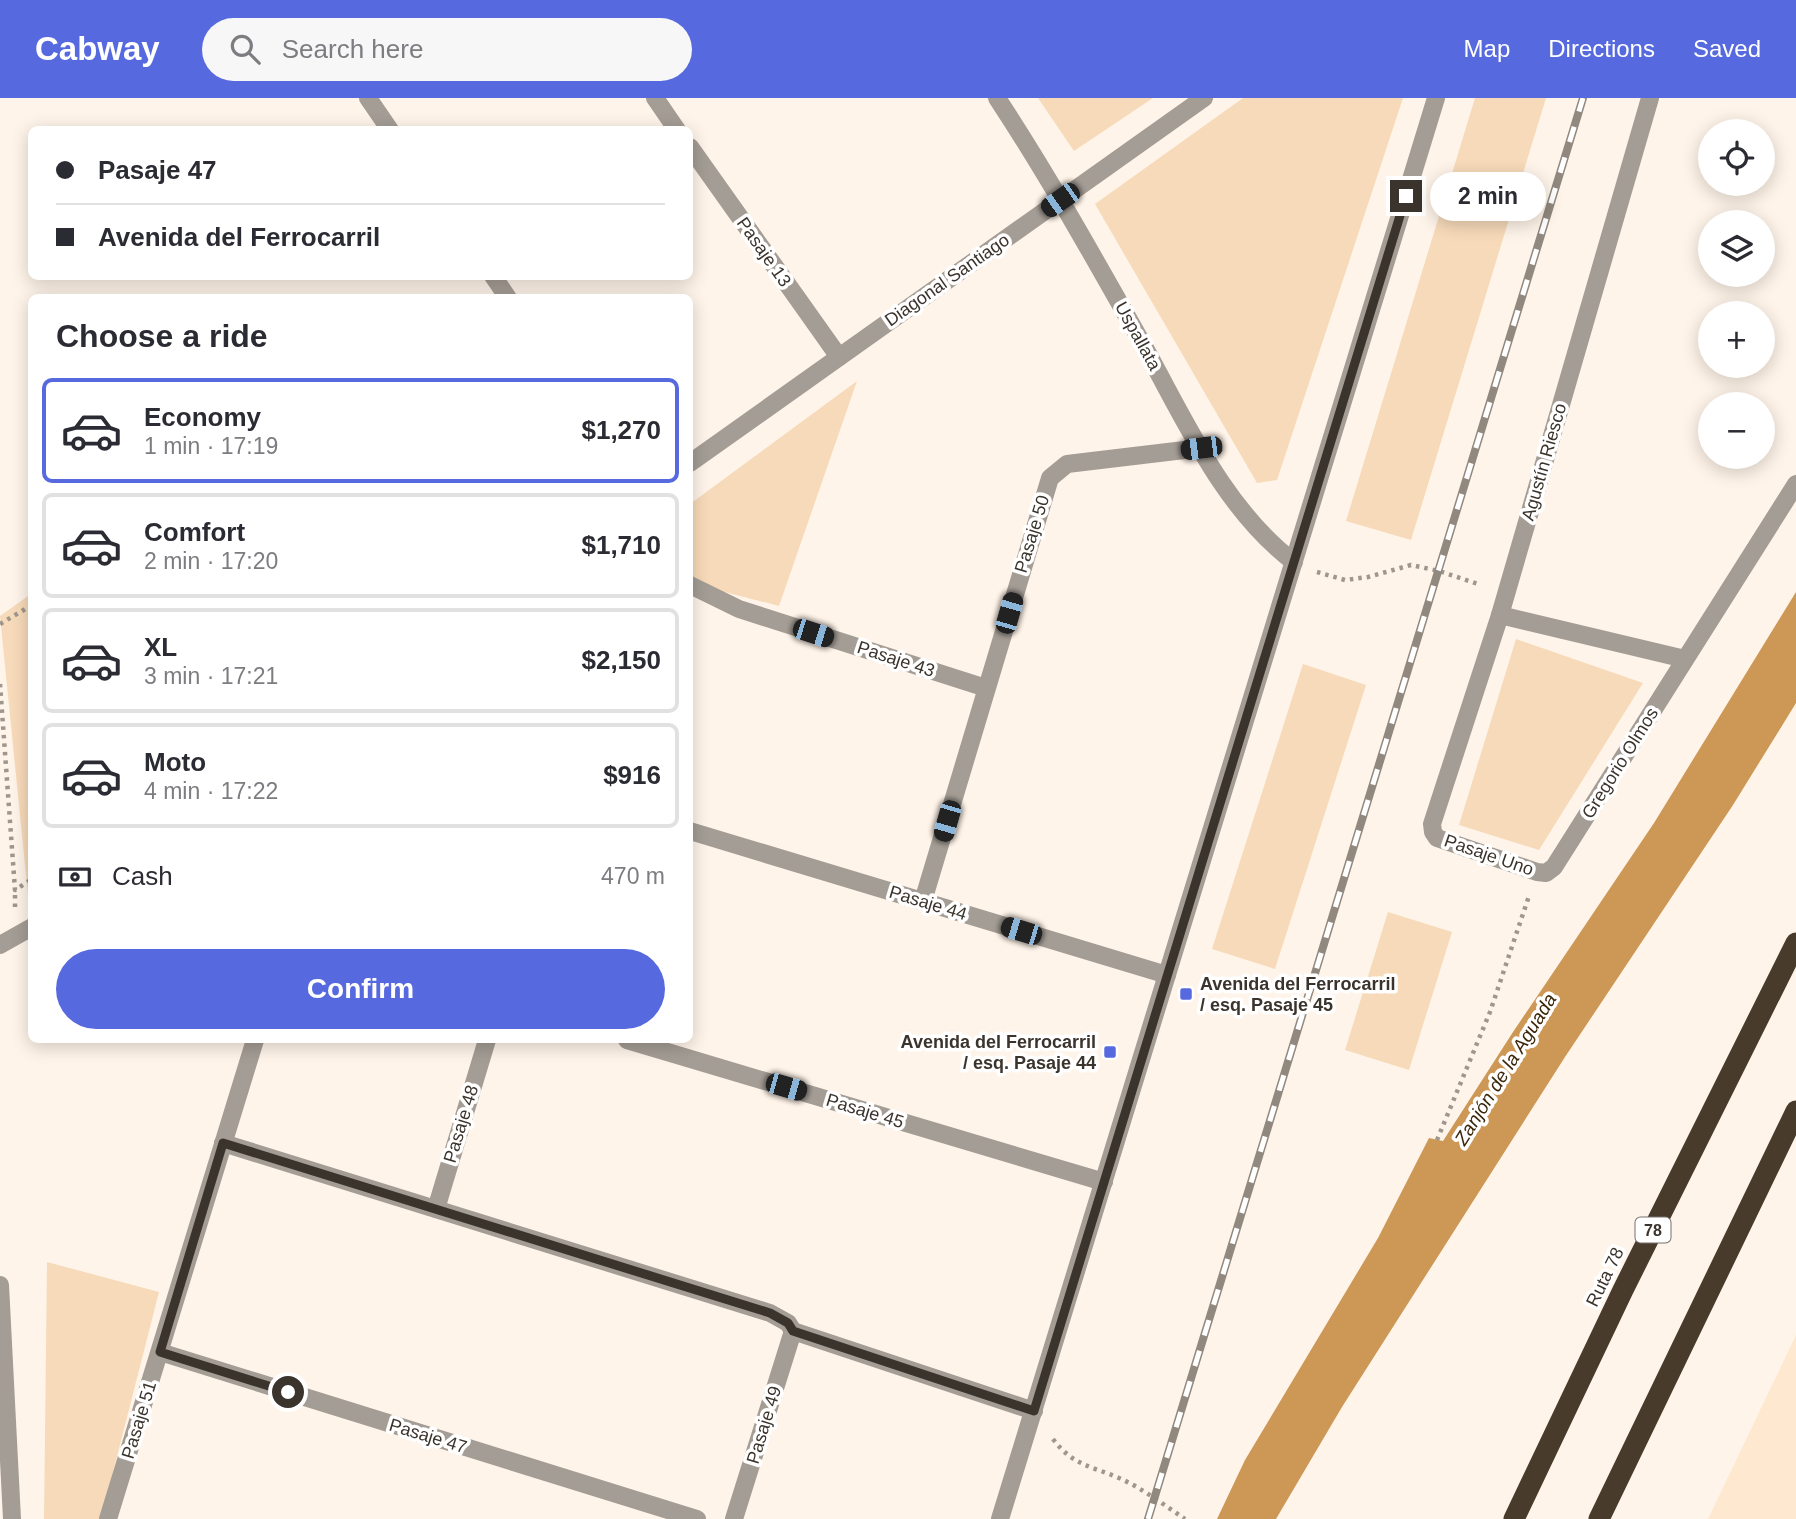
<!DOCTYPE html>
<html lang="en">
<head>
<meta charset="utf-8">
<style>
	body { margin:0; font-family:Helvetica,sans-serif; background:#f7f7f7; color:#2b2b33; height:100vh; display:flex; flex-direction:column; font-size:26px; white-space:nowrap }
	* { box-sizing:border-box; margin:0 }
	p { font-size:23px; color:#7c7c81 }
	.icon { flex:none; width:38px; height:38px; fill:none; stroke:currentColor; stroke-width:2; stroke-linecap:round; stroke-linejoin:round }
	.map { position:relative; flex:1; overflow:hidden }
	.side { position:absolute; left:28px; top:196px; width:665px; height:749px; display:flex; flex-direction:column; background:#fff; border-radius:10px; box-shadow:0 4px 18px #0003 }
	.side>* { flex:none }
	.guide { position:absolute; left:28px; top:28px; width:665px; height:154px; border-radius:10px; box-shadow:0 4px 18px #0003; display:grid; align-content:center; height:154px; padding:0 28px; background:#fff }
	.fabs { position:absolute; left:1698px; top:21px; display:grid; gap:14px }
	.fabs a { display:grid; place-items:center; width:77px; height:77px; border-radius:50%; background:#fff; box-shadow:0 4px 18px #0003; font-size:35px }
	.end { position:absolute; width:32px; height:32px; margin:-16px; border:9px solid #3b342d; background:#fff; box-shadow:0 0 0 4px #fff }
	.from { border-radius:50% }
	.bubble { position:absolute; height:49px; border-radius:24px; background:#fff; box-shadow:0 4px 18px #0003; font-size:23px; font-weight:700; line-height:49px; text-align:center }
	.car { position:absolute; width:21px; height:42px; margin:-21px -10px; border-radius:9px; box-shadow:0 0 5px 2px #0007; background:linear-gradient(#222 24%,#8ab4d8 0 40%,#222 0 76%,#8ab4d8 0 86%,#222 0) }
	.guide b { display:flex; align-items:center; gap:24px; height:66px; font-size:26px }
	.guide b+b { border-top:2px solid #e1e1e2 }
	.guide i { width:18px; height:18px; background:#2b2b33 }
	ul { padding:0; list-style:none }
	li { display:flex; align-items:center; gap:21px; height:105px; margin:0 14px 10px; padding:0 14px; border:4px solid #e1e1e2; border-radius:10px }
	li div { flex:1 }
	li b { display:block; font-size:26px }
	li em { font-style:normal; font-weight:700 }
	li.current { border-color:#5669df }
	li>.icon { width:63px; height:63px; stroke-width:1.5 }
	h2 { padding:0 28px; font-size:32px; line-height:84px }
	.pay { display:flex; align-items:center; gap:18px; height:77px; padding:0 28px; font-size:26px }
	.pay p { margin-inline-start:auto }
	.primary-button { display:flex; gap:14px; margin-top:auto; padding:14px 28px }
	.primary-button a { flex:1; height:80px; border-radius:42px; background:#5669df; color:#fff; font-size:28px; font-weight:700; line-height:80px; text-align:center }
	header { display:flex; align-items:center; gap:42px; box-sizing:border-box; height:98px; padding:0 35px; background:#5669df; color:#fff }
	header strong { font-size:33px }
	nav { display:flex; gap:38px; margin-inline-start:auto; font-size:24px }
	.search { width:490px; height:63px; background:#f7f7f7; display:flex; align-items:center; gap:18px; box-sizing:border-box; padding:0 24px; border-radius:38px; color:#7c7c81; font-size:26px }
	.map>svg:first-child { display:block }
	.built { fill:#fee8cf }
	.green { fill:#f7dab9 }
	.water { fill:#cd9756 }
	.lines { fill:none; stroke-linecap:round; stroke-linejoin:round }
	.path { stroke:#9f968d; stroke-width:4.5; stroke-dasharray:3.5 5; stroke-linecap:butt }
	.minor { stroke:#a49d95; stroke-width:18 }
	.motorway { stroke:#483b2c; stroke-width:21 }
	.rail-casing { stroke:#91887f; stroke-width:8 }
	.rail { stroke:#fff; stroke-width:5; stroke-dasharray:16; stroke-linecap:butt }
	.route { stroke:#3b342d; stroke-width:9 }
	.poi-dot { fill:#5669df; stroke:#fff; stroke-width:2.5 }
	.labels { text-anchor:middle; stroke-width:7; stroke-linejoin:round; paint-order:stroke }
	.shield { fill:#fff; stroke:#76716c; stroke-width:2 }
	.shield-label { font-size:16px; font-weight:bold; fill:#3b342d }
	.street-label { font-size:18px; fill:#3b342d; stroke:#fff }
	.poi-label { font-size:18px; font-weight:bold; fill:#3b342d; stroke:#fff; text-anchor:start }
	.water-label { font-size:19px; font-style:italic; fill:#3c2608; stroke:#fff }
</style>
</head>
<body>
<header>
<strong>Cabway</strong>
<div class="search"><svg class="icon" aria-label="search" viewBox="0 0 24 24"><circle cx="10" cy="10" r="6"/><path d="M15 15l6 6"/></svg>Search here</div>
<nav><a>Map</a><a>Directions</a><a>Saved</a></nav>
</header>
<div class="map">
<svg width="1796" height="1421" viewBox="0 0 1796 1421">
	<rect width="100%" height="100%" fill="#fff4e9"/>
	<polygon class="built" points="1796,1237 1796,1421 1708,1421"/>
	<g class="green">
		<polygon points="1038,0 1153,0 1074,53"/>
		<polygon points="1243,0 1403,0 1277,382 1257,385 1095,106"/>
		<polygon points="1475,0 1546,0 1411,442 1346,423"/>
		<polygon points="857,283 779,508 717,492 690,477 690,406"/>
		<polygon points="31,496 32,794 28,797 0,518"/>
		<polygon points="1516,541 1643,585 1539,752 1459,727"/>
		<polygon points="1303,566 1366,587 1275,871 1212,851"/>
		<polygon points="1388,814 1452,834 1409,972 1345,952"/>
		<polygon points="47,1164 159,1194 101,1421 44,1421"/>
	</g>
	<polygon class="water" points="1796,494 1796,605 1733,707 1565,959 1342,1309 1276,1421 1217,1421 1245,1362 1378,1140 1429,1040 1443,1043 1513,934 1654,725"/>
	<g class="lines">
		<g class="path">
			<polyline points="1317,474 1345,482 1368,479 1411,467 1439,473 1481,487"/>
			<polyline points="0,526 32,507"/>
			<polyline points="0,586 15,792 32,781"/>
			<polyline points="15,809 15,792"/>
			<polyline points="1437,1042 1490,914 1529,798"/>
			<path d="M1053,1341C1072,1367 1091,1368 1119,1380C1142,1390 1164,1407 1185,1421"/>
		</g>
		<g class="minor">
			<polyline points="368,0 390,32"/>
			<polyline points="655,0 677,32"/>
			<path d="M997,0C1051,82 1098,167 1146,252C1187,326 1225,412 1294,464"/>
			<polyline points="1650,0 1500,517 1432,726 1433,734 1437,740 1537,774 1546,775 1554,769 1796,386"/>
			<polyline points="690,49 839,259"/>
			<polyline points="493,178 508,200"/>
			<polyline points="690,365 1204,0"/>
			<polyline points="690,487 739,511 986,590"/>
			<polyline points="1500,517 1685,561"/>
			<polyline points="690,733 1167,877"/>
			<polyline points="923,803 1050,380 1067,366 1201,350"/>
			<polyline points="0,847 32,829"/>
			<polyline points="627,942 1104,1084"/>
			<polyline points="223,1045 770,1215 788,1225 793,1233 1034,1313"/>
			<polyline points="436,1111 487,942"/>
			<polyline points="0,1187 12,1421"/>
			<polyline points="160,1254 697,1421"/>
			<polyline points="108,1421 255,942"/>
			<polyline points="734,1421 793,1233"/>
			<polyline points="1000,1421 1436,0"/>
		</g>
		<g class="motorway">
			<polyline points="1514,1421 1623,1192 1796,845"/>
			<polyline points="1599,1421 1796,1013"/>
		</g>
		<defs>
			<polyline id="rail" points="1148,1421 1583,0"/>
		</defs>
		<use href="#rail" class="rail-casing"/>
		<use href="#rail" class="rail"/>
	</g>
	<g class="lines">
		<polyline class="route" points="288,1294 160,1254 223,1045 770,1215 788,1225 793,1233 1034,1313 1406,98"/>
	</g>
	<g class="poi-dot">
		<rect x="1179" y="889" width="14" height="14" rx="3.5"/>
		<rect x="1103" y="947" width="14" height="14" rx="3.5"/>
	</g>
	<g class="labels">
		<rect class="shield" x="1635.5" y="1119.5" width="35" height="25" rx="5"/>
		<g class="shield-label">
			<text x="1653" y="1138">78</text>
		</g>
		<g class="street-label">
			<text transform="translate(764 154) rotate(55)" y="6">Pasaje 13</text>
			<text transform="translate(947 182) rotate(-35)" y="6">Diagonal Santiago</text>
			<text transform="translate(1138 238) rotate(61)" y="6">Uspallata</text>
			<text transform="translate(1544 364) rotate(-74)" y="6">Agustín Riesco</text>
			<text transform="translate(1032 436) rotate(-73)" y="6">Pasaje 50</text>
			<text transform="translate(896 561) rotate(18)" y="6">Pasaje 43</text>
			<text transform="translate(1620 665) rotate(-58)" y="6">Gregorio Olmos</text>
			<text transform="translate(1489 757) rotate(19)" y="6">Pasaje Uno</text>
			<text transform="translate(928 805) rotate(17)" y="6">Pasaje 44</text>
			<text transform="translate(865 1013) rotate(17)" y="6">Pasaje 45</text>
			<text transform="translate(461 1026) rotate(-73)" y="6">Pasaje 48</text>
			<text transform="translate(1605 1179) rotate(-64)" y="6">Ruta 78</text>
			<text transform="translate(139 1322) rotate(-73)" y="6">Pasaje 51</text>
			<text transform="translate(764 1327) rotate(-73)" y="6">Pasaje 49</text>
			<text transform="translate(428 1338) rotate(17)" y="6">Pasaje 47</text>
		</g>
		<g class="poi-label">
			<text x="1200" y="892">Avenida del Ferrocarril<tspan x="1200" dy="21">/ esq. Pasaje 45</tspan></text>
			<text x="1096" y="950" text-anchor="end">Avenida del Ferrocarril<tspan x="1096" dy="21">/ esq. Pasaje 44</tspan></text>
		</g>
		<g class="water-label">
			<text transform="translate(1505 971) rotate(-58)" y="7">Zanjón de la Aguada</text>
		</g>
	</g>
</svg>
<div class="fabs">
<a><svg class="icon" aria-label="locate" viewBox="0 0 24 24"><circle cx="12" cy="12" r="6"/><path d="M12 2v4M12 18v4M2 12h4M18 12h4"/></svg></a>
<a><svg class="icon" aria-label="layers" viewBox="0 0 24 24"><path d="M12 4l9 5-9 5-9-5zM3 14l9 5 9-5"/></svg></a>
<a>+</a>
<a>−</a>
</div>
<i class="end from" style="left:288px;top:1294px"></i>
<i class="end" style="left:1406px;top:98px"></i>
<div class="bubble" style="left:1430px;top:74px;width:116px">2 min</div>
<i class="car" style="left:1060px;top:102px;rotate:235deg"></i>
<i class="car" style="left:1201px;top:350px;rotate:263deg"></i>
<i class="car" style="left:1009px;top:515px;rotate:16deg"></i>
<i class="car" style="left:813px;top:535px;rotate:108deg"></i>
<i class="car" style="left:947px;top:723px;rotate:196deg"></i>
<i class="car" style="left:1021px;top:833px;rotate:287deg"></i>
<i class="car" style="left:786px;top:989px;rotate:106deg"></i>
<div class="guide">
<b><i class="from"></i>Pasaje 47</b>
<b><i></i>Avenida del Ferrocarril</b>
</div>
<section class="side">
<h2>Choose a ride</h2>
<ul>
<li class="current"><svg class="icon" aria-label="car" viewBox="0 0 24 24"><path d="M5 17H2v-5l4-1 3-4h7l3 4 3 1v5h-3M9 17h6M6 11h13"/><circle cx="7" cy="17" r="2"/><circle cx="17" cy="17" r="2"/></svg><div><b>Economy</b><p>1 min · 17:19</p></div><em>$1,270</em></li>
<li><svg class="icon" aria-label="car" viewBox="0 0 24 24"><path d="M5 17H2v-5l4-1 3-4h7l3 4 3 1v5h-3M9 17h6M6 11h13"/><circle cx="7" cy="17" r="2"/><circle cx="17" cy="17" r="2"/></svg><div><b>Comfort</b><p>2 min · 17:20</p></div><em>$1,710</em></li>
<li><svg class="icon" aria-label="car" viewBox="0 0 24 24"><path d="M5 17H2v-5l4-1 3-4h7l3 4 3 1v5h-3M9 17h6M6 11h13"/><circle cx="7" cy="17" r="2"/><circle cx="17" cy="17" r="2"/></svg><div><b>XL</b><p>3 min · 17:21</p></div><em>$2,150</em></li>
<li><svg class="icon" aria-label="car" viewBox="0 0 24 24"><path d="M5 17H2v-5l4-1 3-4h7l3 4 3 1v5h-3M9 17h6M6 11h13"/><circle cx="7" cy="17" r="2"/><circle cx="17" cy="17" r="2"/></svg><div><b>Moto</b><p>4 min · 17:22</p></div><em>$916</em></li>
</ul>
<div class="pay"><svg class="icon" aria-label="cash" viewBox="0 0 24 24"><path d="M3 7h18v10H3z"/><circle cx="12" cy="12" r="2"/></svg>Cash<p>470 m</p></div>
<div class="primary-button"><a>Confirm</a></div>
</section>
</div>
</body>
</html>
